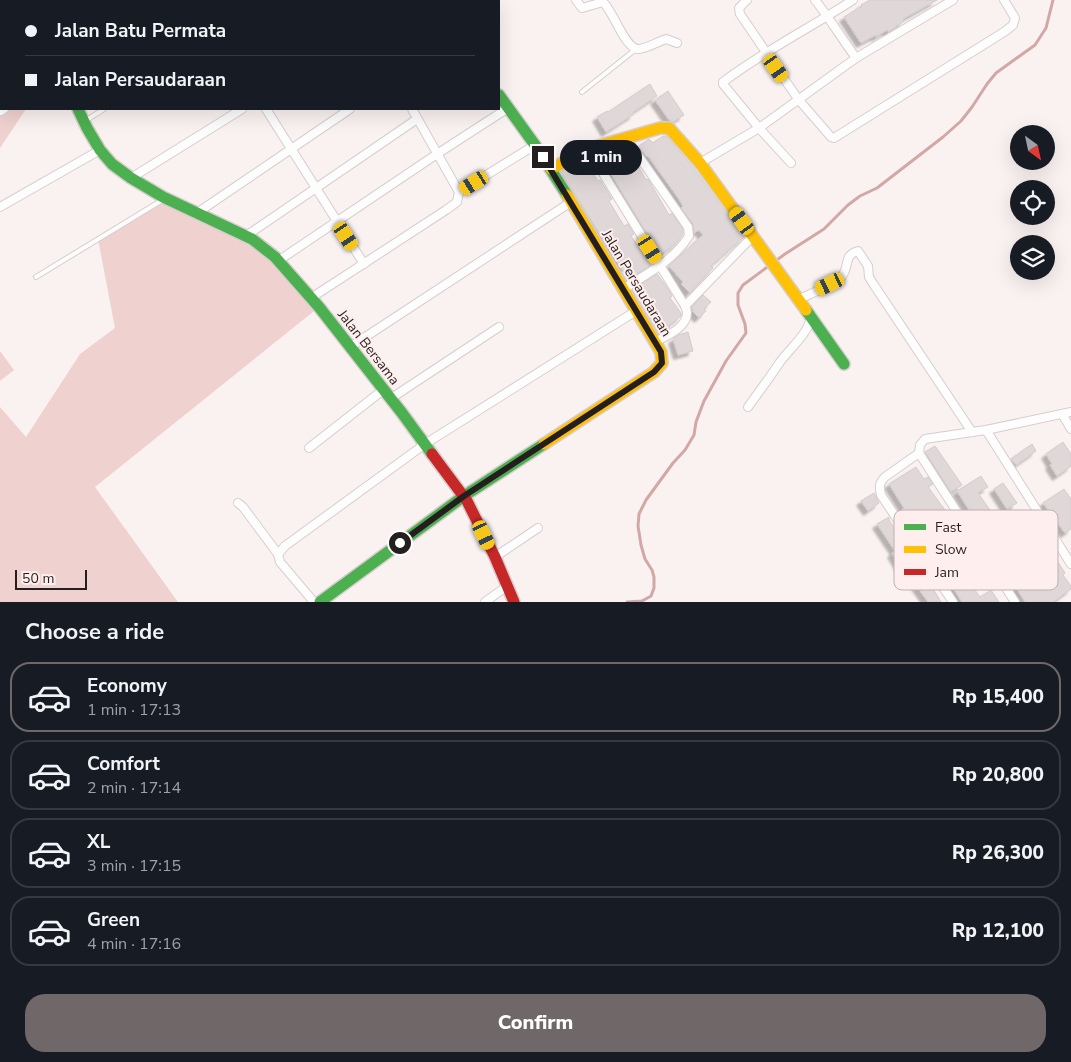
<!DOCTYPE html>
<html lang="en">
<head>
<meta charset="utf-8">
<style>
	body { margin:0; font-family:"Nunito Sans",sans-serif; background:#242831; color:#f1f3f6; height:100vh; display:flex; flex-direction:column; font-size:19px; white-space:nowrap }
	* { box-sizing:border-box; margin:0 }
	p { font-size:16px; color:#9ea1a6 }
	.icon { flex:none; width:28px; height:28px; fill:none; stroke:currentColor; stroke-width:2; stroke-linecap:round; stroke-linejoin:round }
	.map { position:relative; height:602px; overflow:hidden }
	.drawer { display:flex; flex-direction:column; background:#171b24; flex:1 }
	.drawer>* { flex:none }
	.banner { position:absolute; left:0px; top:0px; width:500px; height:110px; box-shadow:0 5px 20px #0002; display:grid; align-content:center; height:110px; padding:0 25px; background:#171b24 }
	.needle { width:32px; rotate:147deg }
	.controls { position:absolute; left:1010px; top:125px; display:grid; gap:10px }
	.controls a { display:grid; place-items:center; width:45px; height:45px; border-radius:50%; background:#171b24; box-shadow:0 5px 20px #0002; font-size:25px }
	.scale { position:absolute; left:15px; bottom:12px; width:72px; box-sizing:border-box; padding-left:5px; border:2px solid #251e1e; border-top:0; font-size:14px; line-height:18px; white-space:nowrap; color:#251e1e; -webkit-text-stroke:4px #feeeed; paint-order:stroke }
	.end { position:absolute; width:22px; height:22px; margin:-11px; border:6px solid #251e1e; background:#fff; box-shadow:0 0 0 2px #fff }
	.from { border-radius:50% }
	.bubble { position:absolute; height:35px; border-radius:18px; background:#171b24; box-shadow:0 5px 20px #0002; font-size:16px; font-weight:800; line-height:35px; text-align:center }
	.car { position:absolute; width:15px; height:30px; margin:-15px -8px; border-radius:6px; box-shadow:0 0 4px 1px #0007; background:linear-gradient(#f5c518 24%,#345 0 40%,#f5c518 0 76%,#345 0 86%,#f5c518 0) }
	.banner b { display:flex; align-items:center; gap:18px; height:48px; font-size:19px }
	.banner b+b { border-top:1px solid #363941 }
	.banner i { width:12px; height:12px; background:#f1f3f6 }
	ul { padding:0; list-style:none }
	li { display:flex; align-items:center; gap:15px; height:70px; margin:0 10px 8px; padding:0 15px; border:2px solid #363941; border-radius:20px }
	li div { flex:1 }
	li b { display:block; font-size:19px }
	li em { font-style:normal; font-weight:800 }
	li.active { border-color:#706868 }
	li>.icon { width:45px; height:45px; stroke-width:1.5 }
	h2 { padding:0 25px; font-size:22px; line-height:60px }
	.action { display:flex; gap:10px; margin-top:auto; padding:10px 25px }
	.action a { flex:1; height:58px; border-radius:20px; background:#706868; color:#fff; font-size:20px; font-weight:800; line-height:58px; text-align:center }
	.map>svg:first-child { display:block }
	.green { fill:#efd1cf }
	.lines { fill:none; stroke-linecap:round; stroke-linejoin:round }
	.stream { stroke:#d2a8a6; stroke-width:3 }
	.building { fill:#e0d8d8; stroke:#d2cccb; filter:url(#shadow) }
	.lane-casing { stroke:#d6cecd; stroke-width:6 }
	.street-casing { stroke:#d6cecd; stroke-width:10 }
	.fast-casing { stroke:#d6cecd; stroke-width:14 }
	.slow-casing { stroke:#d6cecd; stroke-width:14 }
	.jam-casing { stroke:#d6cecd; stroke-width:14 }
	.lane { stroke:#fefdfd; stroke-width:4 }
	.street { stroke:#fefdfd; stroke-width:8 }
	.fast { stroke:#4caf50; stroke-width:11 }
	.slow { stroke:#ffc107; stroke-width:11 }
	.jam { stroke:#c62828; stroke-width:11 }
	.route { stroke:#251e1e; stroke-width:6 }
	.labels { text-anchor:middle; stroke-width:4; stroke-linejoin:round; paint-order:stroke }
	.street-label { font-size:14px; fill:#251e1e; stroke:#feeeed }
	.key { fill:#feeeed; stroke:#bdb0af; stroke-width:1 }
	.key-label { font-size:14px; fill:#251e1e }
</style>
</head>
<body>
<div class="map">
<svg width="1071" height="602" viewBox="0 0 1071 602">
	<defs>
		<filter id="shadow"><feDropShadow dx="-4.5" dy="4.5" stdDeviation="1" flood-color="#0004"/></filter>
	</defs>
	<rect width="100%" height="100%" fill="#faf2f1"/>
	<g class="green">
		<polygon points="1,56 1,109 26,109 0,148 0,57"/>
		<polygon points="166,198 252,239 319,307 95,487 178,602 0,602 0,407 26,437 80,354 115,328 98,239"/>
		<polygon points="0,351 14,370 0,381"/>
	</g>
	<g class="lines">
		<polyline class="stream" points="627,602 642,601 651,596 654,588 654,577 652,570 645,559 641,545 638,526 639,514 646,500 673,463 685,450 694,435 696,422 704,401 726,361 746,333 745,324 738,305 738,293 743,285 785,254 824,229 848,205 860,196 877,188 943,137 961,121 972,107 987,84 996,73 1035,45 1046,28 1053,0"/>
	</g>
	<g class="building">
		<polygon points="870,0 937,0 903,19 904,21 888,32 887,30 876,37 876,35 861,43 844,17 862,6 861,5"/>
		<polygon points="650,84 657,96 633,112 634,114 606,132 597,117 607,111 608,112"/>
		<polygon points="668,91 684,115 673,122 669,120 655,100"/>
		<polygon points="663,136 666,136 694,168 744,237 711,266 713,268 690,293 681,284 683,282 669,266 703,235 699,230 694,233 693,224 681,208 683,206 679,199 648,156 647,157 639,146 649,139 653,143"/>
		<polygon points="625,146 637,164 646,180 648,179 651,184 669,215 672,213 683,229 683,234 678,241 674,245 660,255 602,159"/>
		<polygon points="584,159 598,181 600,180 612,199 609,201 624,226 628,224 634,234 631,236 651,265 627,280 621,272 623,271 561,172"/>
		<polygon points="657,274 666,286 672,296 670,298 681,313 681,316 669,325 670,327 659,334 632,290"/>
		<polygon points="703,295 711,302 704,309 706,311 699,318 693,312 692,307"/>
		<polygon points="688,332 693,351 678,355 673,339 679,335"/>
		<polygon points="1063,442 1071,454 1071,466 1057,476 1050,465 1052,464 1046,454"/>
		<polygon points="1032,444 1036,451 1016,465 1011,459"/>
		<polygon points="935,446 962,485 951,492 925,452"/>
		<polygon points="916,467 924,479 928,477 933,484 928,487 945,510 944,510 954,526 956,525 962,535 958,538 967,552 950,563 962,582 967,579 980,597 991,590 999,602 962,602 934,558 936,557 920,530 916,532 901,510 904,508 889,484"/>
		<polygon points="981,476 988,487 978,493 995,517 978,528 970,516 972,515 966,505 957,491"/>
		<polygon points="1003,483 1017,503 1007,509 994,489"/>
		<polygon points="1064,489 1071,499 1071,529 1065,533 1043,503"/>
		<polygon points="874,493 879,503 868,511 861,501"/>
		<polygon points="1024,515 1025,516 1026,515 1032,524 1031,525 1050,554 1052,553 1065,573 1063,575 1071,586 1071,589 1053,602 1025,602 1009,576 1028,564 1012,540 994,552 986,540"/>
		<polygon points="889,517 889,520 905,544 903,545 911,557 913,556 918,564 917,565 927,581 929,580 933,586 932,587 941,602 928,602 906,571 904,573 899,566 899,565 892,553 895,551 877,524"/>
	</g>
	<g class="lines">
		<defs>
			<g id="lane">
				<polyline points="582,92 636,49"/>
				<polyline points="85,121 104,109"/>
				<polyline points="36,277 164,199"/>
			</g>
			<g id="street">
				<polyline points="429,0 430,1"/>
				<path d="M576,0L582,8L603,2C614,12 625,50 639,49C648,48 657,42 666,39L677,43"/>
				<polyline points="747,0 739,8 740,14 798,99 831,137 834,138 1004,32 1013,25 1015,18 1004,0"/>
				<path d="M815,0C830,19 842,39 856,58L953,0"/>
				<polyline points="66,1 68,0"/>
				<polyline points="375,1 375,0"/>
				<polyline points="0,7 1,7"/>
				<polyline points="0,23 1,22"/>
				<polyline points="266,109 364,264"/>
				<polyline points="412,109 459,192 535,145"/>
				<polyline points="1,111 4,109"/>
				<path d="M588,149L685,306C686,308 687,311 687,313C687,328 666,336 655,342"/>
				<polyline points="700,163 759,128 856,58"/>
				<path d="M791,163L759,128L723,84V82C764,51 810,28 853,0"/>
				<polyline points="131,178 242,109"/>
				<polyline points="0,207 100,150"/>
				<polyline points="197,213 350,109"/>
				<polyline points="246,236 417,119"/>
				<polyline points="278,261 437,154 508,108"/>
				<path d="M623,289C647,274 674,260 689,236L688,227L626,138"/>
				<polyline points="311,298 446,210 457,202 459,192"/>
				<path d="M799,299C810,294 834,285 842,276C850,266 843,255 858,251L868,266L869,277L874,285L972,432"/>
				<polyline points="685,306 753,236"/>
				<polyline points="350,347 571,202"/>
				<polyline points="390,399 499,327"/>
				<path d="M748,407C759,392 770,377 780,362C791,347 808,334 811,317"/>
				<polyline points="1062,414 1071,429"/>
				<polyline points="986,430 1071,564"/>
				<polyline points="309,448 383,390"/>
				<polyline points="919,453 1015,602"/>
				<polyline points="238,503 243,507 278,554"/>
				<polyline points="495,557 538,528"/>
				<polyline points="314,602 280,562 278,554 285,546 425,444 636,311"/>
				<polyline points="485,602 507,586"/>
				<path d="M953,602L881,495C879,487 879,483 885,477L919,453L920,445L925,439L986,430L1071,412"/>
			</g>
			<g id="fast">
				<polyline points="499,95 535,145 567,195"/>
				<polyline points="78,109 87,128 100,150 112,164 131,178 163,197 252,239 275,257 319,307 402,413 432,454"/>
				<polyline points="806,310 844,364"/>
				<polyline points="320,602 464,496 544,444"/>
			</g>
			<g id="slow">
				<polyline points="551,169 588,149 660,128 669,128 700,163 806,310"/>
				<polyline points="544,444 654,372 662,363 661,352 567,195"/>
			</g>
			<polyline id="jam" points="432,454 467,501 495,557 514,602"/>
		</defs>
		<use href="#lane" class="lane-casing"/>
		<use href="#street" class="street-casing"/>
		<use href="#fast" class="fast-casing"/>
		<use href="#slow" class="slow-casing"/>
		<use href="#jam" class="jam-casing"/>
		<use href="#lane" class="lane"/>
		<use href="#street" class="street"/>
		<use href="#fast" class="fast"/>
		<use href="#slow" class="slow"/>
		<use href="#jam" class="jam"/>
	</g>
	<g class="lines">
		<polyline class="route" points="400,543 464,496 654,372 662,363 661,352 543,157"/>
	</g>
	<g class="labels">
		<g class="street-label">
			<text transform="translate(637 283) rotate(59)" y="5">Jalan Persaudaraan</text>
			<text transform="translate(369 347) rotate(52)" y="5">Jalan Bersama</text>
		</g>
	</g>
	<rect x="894" y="510" width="164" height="80" rx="8" class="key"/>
	<rect x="904" y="524" width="22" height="6" fill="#4caf50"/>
	<rect x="904" y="546" width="22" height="7" fill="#ffc107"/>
	<rect x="904" y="569" width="22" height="6" fill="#c62828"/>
	<g class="key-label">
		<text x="935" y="532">Fast</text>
		<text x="935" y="554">Slow</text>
		<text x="935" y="577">Jam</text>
	</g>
</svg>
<div class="controls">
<a><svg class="needle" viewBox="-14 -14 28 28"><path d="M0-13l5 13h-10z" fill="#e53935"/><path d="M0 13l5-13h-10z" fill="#9ea1a6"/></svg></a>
<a><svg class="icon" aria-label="locate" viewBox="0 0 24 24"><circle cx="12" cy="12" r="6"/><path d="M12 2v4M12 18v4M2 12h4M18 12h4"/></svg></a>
<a><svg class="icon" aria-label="layers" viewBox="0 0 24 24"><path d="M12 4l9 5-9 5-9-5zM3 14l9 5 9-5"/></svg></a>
</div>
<div class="scale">50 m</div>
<i class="end from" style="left:400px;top:543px"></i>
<i class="end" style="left:543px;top:157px"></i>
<div class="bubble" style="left:560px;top:140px;width:82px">1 min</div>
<i class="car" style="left:776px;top:68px;rotate:145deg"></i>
<i class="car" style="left:474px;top:183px;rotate:238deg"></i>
<i class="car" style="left:742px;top:221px;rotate:324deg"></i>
<i class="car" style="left:346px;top:236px;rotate:147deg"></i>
<i class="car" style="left:650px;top:249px;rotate:148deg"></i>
<i class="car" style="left:830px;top:284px;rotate:244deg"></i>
<i class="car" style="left:484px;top:535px;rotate:155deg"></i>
<div class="banner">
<b><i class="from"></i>Jalan Batu Permata</b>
<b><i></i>Jalan Persaudaraan</b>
</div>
</div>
<section class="drawer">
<h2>Choose a ride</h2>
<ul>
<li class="active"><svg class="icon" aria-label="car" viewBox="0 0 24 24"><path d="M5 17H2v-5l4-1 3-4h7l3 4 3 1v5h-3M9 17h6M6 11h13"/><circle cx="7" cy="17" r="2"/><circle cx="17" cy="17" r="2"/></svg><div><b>Economy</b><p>1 min · 17:13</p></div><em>Rp 15,400</em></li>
<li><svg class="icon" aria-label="car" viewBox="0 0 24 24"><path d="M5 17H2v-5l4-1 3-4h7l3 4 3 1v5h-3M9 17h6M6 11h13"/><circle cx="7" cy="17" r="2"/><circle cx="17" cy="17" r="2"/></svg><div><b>Comfort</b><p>2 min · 17:14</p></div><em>Rp 20,800</em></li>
<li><svg class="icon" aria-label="car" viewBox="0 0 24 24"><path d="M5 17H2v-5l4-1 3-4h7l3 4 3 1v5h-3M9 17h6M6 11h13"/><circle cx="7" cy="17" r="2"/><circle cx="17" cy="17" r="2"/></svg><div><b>XL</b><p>3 min · 17:15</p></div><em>Rp 26,300</em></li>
<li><svg class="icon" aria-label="car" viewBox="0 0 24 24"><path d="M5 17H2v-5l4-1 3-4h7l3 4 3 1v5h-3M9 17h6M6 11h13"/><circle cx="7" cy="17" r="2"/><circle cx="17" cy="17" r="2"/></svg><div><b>Green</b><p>4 min · 17:16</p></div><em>Rp 12,100</em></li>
</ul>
<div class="action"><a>Confirm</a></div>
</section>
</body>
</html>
